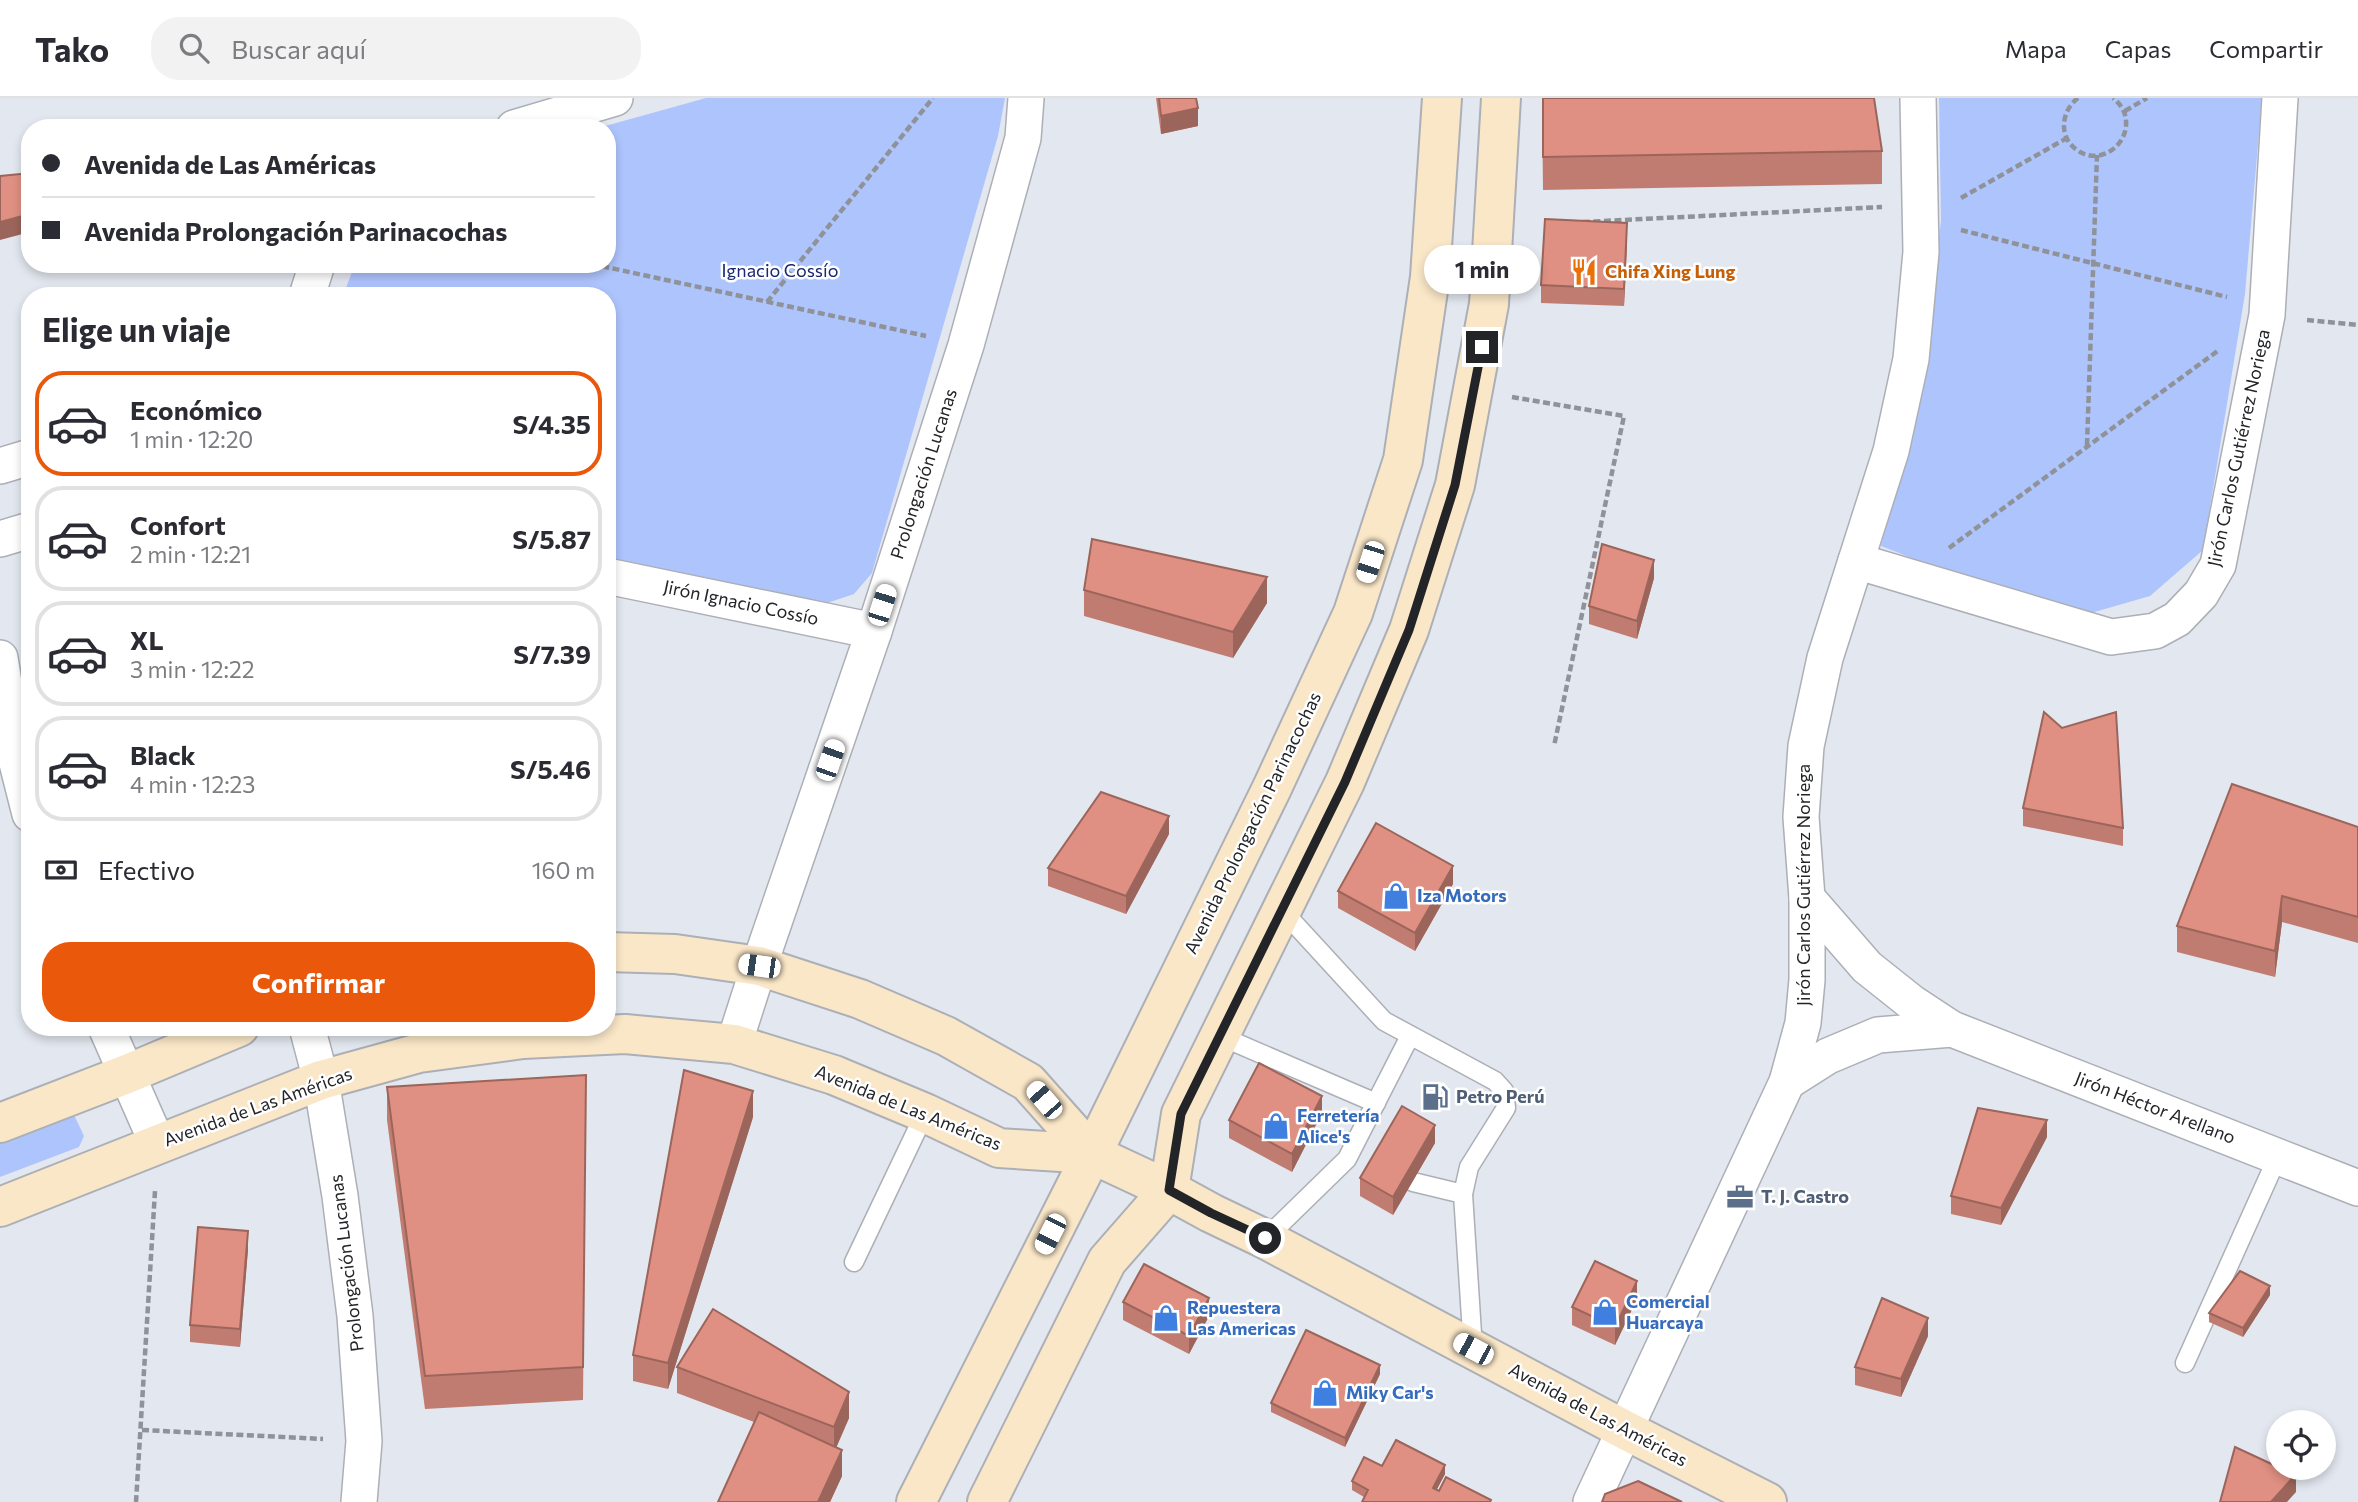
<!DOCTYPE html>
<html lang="es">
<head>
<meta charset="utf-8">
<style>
	body { margin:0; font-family:Commissioner,sans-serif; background:#f2f2f3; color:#2b2b33; height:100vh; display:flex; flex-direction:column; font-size:26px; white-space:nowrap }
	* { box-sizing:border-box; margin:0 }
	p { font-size:23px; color:#7c7c81 }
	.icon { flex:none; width:38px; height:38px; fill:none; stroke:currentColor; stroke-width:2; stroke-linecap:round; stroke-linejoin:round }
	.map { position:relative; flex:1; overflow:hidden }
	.drawer { position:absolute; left:21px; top:189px; width:595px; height:749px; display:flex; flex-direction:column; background:#fff; border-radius:28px; box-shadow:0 4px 10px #0003 }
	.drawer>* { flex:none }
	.banner { position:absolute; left:21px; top:21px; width:595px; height:154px; border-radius:28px; box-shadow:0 4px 10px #0003; display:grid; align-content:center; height:154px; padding:0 21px; background:#fff }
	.fabs { position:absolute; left:2266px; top:1312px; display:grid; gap:14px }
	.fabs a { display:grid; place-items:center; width:70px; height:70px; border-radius:50%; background:#fff; box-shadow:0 4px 10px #0003; font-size:35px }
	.end { position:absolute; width:32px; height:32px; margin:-16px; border:9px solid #232427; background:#fff; box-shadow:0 0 0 4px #fff }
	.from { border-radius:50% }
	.bubble { position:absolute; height:49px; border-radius:24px; background:#fff; box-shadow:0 4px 10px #0003; font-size:23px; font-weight:700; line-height:49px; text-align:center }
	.car { position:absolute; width:21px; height:42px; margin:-21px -10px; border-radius:9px; box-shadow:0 0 5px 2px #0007; background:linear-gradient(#fff 24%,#345 0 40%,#fff 0 76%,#345 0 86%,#fff 0) }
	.banner b { display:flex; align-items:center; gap:24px; height:66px; font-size:26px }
	.banner b+b { border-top:2px solid #e1e1e2 }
	.banner i { width:18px; height:18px; background:#2b2b33 }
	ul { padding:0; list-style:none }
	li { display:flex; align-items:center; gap:21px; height:105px; margin:0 14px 10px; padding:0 7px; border:4px solid #e1e1e2; border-radius:28px }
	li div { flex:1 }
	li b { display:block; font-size:26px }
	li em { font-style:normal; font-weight:700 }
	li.current { border-color:#ea580c }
	li>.icon { width:63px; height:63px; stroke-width:1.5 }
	h2 { padding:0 21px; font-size:32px; line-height:84px }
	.pay { display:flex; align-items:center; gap:18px; height:77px; padding:0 21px; font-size:26px }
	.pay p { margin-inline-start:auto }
	.cta { display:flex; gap:14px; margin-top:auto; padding:14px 21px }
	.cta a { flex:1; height:80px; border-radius:28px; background:#ea580c; color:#fff; font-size:28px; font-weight:700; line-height:80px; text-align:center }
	header { display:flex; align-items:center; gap:42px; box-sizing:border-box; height:98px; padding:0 35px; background:#fff; border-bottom:2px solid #e1e1e2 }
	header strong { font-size:33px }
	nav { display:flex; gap:38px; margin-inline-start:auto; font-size:24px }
	.search { width:490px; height:63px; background:#f2f2f3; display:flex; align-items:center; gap:18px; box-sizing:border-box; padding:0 24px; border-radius:28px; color:#7c7c81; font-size:26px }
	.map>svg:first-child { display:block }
	.green { fill:#aec4fd }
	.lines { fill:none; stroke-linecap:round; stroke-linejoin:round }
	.lane-casing { stroke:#acafb6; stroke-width:21 }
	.street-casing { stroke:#acafb6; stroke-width:38 }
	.secondary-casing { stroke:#acafb6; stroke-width:42 }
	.path { stroke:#8f9298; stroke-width:4.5; stroke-dasharray:7 3.5; stroke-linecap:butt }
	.lane { stroke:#fff; stroke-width:18 }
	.street { stroke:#fff; stroke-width:35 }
	.secondary { stroke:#fae7c8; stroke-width:38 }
	.wall { fill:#c07c70 }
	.shaded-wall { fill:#9c655b }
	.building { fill:#df9082; stroke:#9c655b; stroke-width:2 }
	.route { stroke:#232427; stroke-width:9 }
	.labels { text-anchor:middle; stroke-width:5; stroke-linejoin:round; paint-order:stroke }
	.park-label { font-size:18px; fill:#182872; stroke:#fff }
	.food-label { font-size:18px; font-weight:bold; fill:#c56008; stroke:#fff; text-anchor:start }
	.street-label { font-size:18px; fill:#232427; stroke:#fff }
	.shop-label { font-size:18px; font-weight:bold; fill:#366cbe; stroke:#fff; text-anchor:start }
	.service-label { font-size:18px; font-weight:bold; fill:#4e5e75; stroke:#fff; text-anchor:start }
</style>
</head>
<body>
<header>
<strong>Tako</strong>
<div class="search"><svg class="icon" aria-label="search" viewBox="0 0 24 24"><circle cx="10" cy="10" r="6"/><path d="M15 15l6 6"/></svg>Buscar aquí</div>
<nav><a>Mapa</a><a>Capas</a><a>Compartir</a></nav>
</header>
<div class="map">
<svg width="2358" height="1404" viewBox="0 0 2358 1404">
	<rect width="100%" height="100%" fill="#e3e7ef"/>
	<g class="green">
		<polygon points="706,0 1005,0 998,38 872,475 854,496 824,506 607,459 607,198 343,198 355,166 607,166 607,30 598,30"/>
		<polygon points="1939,0 2262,0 2245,196 2203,452 2150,498 2084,517 1996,493 1881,448 1921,285 1941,123"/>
		<polygon points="62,1014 75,1019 84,1038 79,1049 0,1079 0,1038"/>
	</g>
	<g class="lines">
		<defs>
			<g id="lane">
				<polyline points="1282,812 1384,923 1495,983 1504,993 1506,1010 1469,1069 1463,1096 1473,1251"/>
				<polyline points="1220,938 1376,1005"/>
				<polyline points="1413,1084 1463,1096"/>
				<polyline points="1265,1141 1347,1061 1410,938"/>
				<polyline points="854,1164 925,1015"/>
				<polyline points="2185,1265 2278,1058"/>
			</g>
			<g id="street">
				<polyline points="514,30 615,0"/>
				<polyline points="307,198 317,166"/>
				<polyline points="0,368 30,359"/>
				<polyline points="0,441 30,432"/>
				<polyline points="1856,463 2111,539 2155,533 2177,521 2201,496 2218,467 2267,217 2280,0"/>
				<polyline points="607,478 874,533"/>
				<polyline points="0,560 16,661 30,716"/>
				<polyline points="1807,800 1867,869 1911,904 1952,931 2358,1090"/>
				<polyline points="106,929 158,1047"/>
				<polyline points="307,929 321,982 340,1098 355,1218 364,1343 359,1404"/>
				<polyline points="734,946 759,868 874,533 966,247 1023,40 1026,0"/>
				<polyline points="1787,984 1828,958 1878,937 1952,931"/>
				<polyline points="1591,1404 1787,984 1803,925 1807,882 1807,800 1801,719 1806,648 1825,560 1891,353 1911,261 1921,154 1918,0"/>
			</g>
			<g id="secondary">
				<polyline points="607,854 675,856 759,868 860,901 946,938 1028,984 1092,1056"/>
				<polyline points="0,1025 127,976 239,929"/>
				<polyline points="0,1109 321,982 419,955 523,941 625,936 734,946 834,977 925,1015 999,1050 1092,1056 1169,1092 1211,1115 1265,1141 1625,1332 1767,1404"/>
				<polyline points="916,1404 1092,1056 1272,690 1353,515 1403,362 1430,179 1442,0"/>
				<polyline points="987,1404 1107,1163 1169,1092 1181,1016 1345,684 1409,532 1455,387 1489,206 1501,0"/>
			</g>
		</defs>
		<use href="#lane" class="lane-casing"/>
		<use href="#street" class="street-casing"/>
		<use href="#secondary" class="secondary-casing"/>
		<g class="path">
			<path d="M2078,0C2061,13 2058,39 2077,52C2097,67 2124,51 2126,28C2127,16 2122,7 2113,0"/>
			<polyline points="2125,13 2147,0"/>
			<polyline points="1961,100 2067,40"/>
			<polyline points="1583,124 1882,109"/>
			<polyline points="1961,132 2227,199"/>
			<polyline points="592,166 926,238"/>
			<polyline points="767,204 933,0"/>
			<polyline points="2307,222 2358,227"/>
			<polyline points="1512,299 1624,318 1554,648"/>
			<polyline points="2087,347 2097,57"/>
			<polyline points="1949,450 2219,252"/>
			<polyline points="142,1332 323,1341"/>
			<polyline points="136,1404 155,1093"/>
		</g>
		<use href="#lane" class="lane"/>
		<use href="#street" class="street"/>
		<use href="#secondary" class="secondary"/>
	</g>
	<g class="wall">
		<polygon points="1156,0 1196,0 1198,28 1161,36"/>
		<polygon points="1542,0 1874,0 1882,53 1882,86 1543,92"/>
		<polygon points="1627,143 1624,208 1541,205 1541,187"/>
		<polygon points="1654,480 1637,541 1589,526 1589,508"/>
		<polygon points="1084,492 1267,505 1233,560 1084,518"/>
		<polygon points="2023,710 2123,730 2123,748 2023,728"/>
		<polygon points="2358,729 2358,845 2282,824 2275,879 2177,854 2177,828"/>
		<polygon points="1169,736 1126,816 1048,788 1048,770"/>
		<polygon points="1453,786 1415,853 1338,810 1338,793"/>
		<polygon points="586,977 583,1302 425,1311 387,1022 387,989"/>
		<polygon points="1322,1015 1292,1074 1229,1040 1229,1022"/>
		<polygon points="753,1019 668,1291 633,1283 633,1257"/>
		<polygon points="2047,1039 2001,1127 1951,1116 1951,1098"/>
		<polygon points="1435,1045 1393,1117 1360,1098 1360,1080"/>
		<polygon points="248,1151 240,1249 190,1244 190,1227"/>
		<polygon points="2270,1197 2243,1239 2209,1224 2209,1215"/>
		<polygon points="1637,1201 1615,1247 1572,1227 1572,1209"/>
		<polygon points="1123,1204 1209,1218 1189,1256 1123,1222"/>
		<polygon points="1928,1238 1901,1299 1855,1287 1855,1269"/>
		<polygon points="677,1269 849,1320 836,1349 842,1378 830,1404 718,1404 754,1324 677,1295"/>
		<polygon points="1380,1276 1345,1349 1271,1314 1271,1305"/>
		<polygon points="1382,1368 1445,1376 1436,1392 1491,1404 1364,1399 1352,1392 1352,1383"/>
	</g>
	<g class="shaded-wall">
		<polygon points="1198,10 1198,28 1161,36 1161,18"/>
		<polygon points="30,116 30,134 0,142 0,124"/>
		<polygon points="1627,125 1627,143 1624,208 1624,191"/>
		<polygon points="1654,462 1654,480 1637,541 1637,523"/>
		<polygon points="1267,479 1267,505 1233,560 1233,534"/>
		<polygon points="1169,718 1169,736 1126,816 1126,798"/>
		<polygon points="1453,768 1453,786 1415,853 1415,835"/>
		<polygon points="2282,798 2282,824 2275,879 2275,853"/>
		<polygon points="753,993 753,1019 668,1291 668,1265"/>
		<polygon points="1322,998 1322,1015 1292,1074 1292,1056"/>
		<polygon points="2047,1022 2047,1039 2001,1127 2001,1110"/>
		<polygon points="1435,1027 1435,1045 1393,1117 1393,1099"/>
		<polygon points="248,1133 248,1151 240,1249 240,1231"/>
		<polygon points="1637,1183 1637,1201 1615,1247 1615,1229"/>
		<polygon points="2270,1188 2270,1197 2243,1239 2243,1230"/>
		<polygon points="1209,1200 1209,1218 1189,1256 1189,1238"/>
		<polygon points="1928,1220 1928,1238 1901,1299 1901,1281"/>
		<polygon points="1380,1267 1380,1276 1345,1349 1345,1340"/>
		<polygon points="849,1294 849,1320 834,1355 834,1329"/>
		<polygon points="842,1352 842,1378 830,1404 818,1404"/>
		<polygon points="1445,1367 1445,1376 1433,1399 1433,1390"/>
		<polygon points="2296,1376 2296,1394 2287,1404 2271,1404"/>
	</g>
	<g class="building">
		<polygon points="1159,0 1196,0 1198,10 1161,18"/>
		<polygon points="1543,0 1874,0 1882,53 1543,59"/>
		<polygon points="30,75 30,116 0,124 0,78"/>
		<polygon points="1545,121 1627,125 1624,191 1541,187"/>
		<polygon points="1092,441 1267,479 1233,534 1084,492"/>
		<polygon points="1602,446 1654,462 1637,523 1589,508"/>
		<polygon points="2044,614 2062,630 2116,614 2123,730 2023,710"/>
		<polygon points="2232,686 2358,729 2358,819 2282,798 2275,853 2177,828"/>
		<polygon points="1101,694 1169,718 1126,798 1048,770"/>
		<polygon points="1376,725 1453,768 1415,835 1338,793"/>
		<polygon points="1259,965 1322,998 1292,1056 1229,1022"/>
		<polygon points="684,972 753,993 668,1265 633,1257"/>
		<polygon points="586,977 583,1269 425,1278 387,989"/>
		<polygon points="1402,1008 1435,1027 1393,1099 1360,1080"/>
		<polygon points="1978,1010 2047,1022 2001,1110 1951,1098"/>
		<polygon points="198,1129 248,1133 240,1231 190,1227"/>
		<polygon points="1595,1163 1637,1183 1615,1229 1572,1209"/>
		<polygon points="1144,1166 1209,1200 1189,1238 1123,1204"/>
		<polygon points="2240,1173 2270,1188 2243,1230 2209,1215"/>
		<polygon points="1882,1200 1928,1220 1901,1281 1855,1269"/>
		<polygon points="713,1211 849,1294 834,1329 677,1269"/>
		<polygon points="1306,1232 1380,1267 1345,1340 1271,1305"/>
		<polygon points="759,1314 842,1352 818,1404 718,1404"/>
		<polygon points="1396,1342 1445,1367 1433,1390 1439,1393 1446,1379 1491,1402 1490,1404 1362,1404 1368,1392 1352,1383 1364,1359 1382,1368"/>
		<polygon points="2235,1349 2278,1369 2278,1370 2282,1370 2296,1376 2271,1404 2220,1404"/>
		<polygon points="1638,1383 1682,1404 1602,1404 1605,1396"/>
	</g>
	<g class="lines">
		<polyline class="route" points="1265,1140 1211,1115 1169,1092 1181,1016 1345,684 1409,532 1455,387 1482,249"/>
	</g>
	<defs>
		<symbol id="restaurant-bare" viewBox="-9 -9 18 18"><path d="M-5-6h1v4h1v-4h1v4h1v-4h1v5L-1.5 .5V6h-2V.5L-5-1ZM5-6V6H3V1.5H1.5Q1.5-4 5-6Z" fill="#e8710a" stroke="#fff" stroke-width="2.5" paint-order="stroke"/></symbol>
		<symbol id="shop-bare" viewBox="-9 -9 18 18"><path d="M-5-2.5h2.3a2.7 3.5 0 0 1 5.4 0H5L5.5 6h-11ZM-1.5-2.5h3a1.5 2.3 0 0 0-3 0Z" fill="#3f7fe0" stroke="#fff" stroke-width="2.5" paint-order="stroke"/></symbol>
		<symbol id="fuel-bare" viewBox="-9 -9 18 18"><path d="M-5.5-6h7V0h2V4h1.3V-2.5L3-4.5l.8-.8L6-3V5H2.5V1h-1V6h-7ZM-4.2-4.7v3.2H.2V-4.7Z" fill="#5c6f8a" stroke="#fff" stroke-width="2.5" paint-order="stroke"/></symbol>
		<symbol id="office-bare" viewBox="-9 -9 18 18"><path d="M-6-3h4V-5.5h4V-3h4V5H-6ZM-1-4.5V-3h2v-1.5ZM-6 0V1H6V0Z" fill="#5c6f8a" stroke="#fff" stroke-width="2.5" paint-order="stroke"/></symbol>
	</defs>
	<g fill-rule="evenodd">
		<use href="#restaurant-bare" x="1565" y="155" width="38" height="38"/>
		<use href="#shop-bare" x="1377" y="779" width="38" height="38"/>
		<use href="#fuel-bare" x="1416" y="980" width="38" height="38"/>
		<use href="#shop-bare" x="1257" y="1009" width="38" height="38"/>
		<use href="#office-bare" x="1721" y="1080" width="38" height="38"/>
		<use href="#shop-bare" x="1586" y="1195" width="38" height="38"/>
		<use href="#shop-bare" x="1147" y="1201" width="38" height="38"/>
		<use href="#shop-bare" x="1306" y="1276" width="38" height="38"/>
	</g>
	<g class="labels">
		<g class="park-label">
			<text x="780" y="179">Ignacio Cossío</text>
		</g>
		<g class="food-label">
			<text x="1605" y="180">Chifa Xing Lung</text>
		</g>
		<g class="street-label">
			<text transform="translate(2239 350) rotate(-78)" y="6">Jirón Carlos Gutiérrez Noriega</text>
			<text transform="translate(924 376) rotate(-72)" y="6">Prolongación Lucanas</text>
			<text transform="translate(741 505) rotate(12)" y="6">Jirón Ignacio Cossío</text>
			<text transform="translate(1253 725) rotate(-64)" y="6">Avenida Prolongación Parinacochas</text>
			<text transform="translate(1804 787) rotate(-90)" y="6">Jirón Carlos Gutiérrez Noriega</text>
			<text transform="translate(258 1009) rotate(-20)" y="6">Avenida de Las Américas</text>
			<text transform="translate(908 1010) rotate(22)" y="6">Avenida de Las Américas</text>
			<text transform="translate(2155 1010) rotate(21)" y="6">Jirón Héctor Arellano</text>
			<text transform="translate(347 1165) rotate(-97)" y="6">Prolongación Lucanas</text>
			<text transform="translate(1598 1317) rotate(28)" y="6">Avenida de Las Américas</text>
		</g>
		<g class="shop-label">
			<text x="1417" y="804">Iza Motors</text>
			<text x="1297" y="1024">Ferretería<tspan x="1297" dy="21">Alice's</tspan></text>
			<text x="1626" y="1210">Comercial<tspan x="1626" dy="21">Huarcaya</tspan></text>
			<text x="1187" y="1216">Repuestera<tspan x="1187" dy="21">Las Americas</tspan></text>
			<text x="1346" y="1301">Miky Car's</text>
		</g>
		<g class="service-label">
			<text x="1456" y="1005">Petro Perú</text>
			<text x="1761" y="1105">T. J. Castro</text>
		</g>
	</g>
</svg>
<div class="fabs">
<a><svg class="icon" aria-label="locate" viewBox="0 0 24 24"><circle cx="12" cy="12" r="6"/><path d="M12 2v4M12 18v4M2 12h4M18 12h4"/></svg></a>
</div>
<i class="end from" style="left:1265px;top:1140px"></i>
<i class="end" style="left:1482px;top:249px"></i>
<div class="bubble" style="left:1424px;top:147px;width:116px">1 min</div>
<i class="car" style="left:1370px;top:464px;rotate:198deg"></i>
<i class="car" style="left:882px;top:507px;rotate:18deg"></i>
<i class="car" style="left:830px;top:662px;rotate:19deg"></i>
<i class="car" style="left:759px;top:868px;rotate:278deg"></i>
<i class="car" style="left:1044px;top:1002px;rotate:319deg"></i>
<i class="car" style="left:1050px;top:1136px;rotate:207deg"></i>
<i class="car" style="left:1473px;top:1251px;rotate:298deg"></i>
<div class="banner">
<b><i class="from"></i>Avenida de Las Américas</b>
<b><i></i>Avenida Prolongación Parinacochas</b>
</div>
<section class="drawer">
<h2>Elige un viaje</h2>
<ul>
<li class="current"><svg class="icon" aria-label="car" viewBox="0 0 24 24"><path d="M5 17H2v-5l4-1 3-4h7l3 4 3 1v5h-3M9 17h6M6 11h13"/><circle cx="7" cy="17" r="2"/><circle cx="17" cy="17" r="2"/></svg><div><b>Económico</b><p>1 min · 12:20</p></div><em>S/4.35</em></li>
<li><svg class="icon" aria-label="car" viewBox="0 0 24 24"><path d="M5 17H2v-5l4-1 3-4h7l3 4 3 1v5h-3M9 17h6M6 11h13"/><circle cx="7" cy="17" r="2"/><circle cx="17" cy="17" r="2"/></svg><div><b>Confort</b><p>2 min · 12:21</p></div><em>S/5.87</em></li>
<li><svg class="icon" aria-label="car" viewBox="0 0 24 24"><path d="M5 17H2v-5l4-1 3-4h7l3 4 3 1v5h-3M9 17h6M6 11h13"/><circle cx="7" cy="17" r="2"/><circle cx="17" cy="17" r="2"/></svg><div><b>XL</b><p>3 min · 12:22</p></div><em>S/7.39</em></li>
<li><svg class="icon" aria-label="car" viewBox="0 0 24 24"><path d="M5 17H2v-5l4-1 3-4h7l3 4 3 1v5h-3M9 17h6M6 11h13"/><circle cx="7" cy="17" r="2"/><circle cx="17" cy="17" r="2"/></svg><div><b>Black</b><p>4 min · 12:23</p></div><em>S/5.46</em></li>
</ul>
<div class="pay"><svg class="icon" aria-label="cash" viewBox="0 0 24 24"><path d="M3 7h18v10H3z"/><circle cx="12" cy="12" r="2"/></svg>Efectivo<p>160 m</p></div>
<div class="cta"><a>Confirmar</a></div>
</section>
</div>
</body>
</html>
